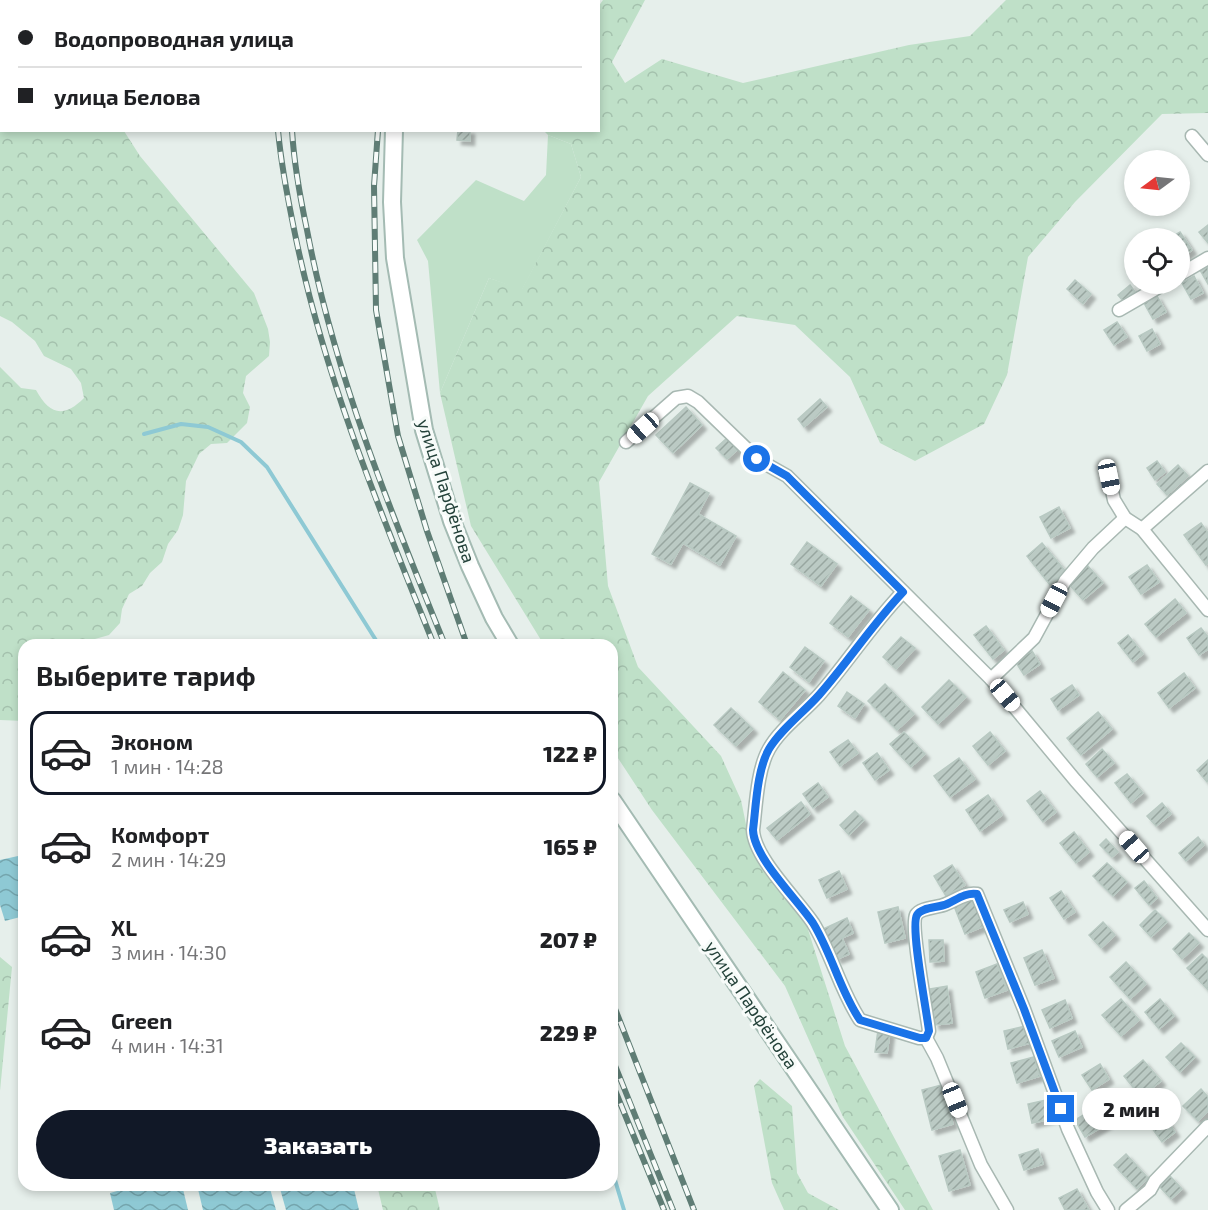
<!DOCTYPE html>
<html lang="ru">
<head>
<meta charset="utf-8">
<style>
	body { margin:0; font-family:"Exo 2",sans-serif; background:#f2f2f2; color:#202124; height:100vh; display:flex; flex-direction:column; font-size:22px; white-space:nowrap }
	* { box-sizing:border-box; margin:0 }
	p { font-size:20px; color:#757577 }
	.icon { flex:none; width:33px; height:33px; fill:none; stroke:currentColor; stroke-width:2; stroke-linecap:round; stroke-linejoin:round }
	.map { position:relative; flex:1; overflow:hidden }
	.sheet { position:absolute; left:18px; top:639px; width:600px; height:552px; display:flex; flex-direction:column; background:#fff; border-radius:18px; box-shadow:0 3px 9px #0003 }
	.sheet>* { flex:none }
	.banner { position:absolute; left:0px; top:0px; width:600px; height:132px; box-shadow:0 3px 9px #0003; display:grid; align-content:center; height:132px; padding:0 18px; background:#fff }
	.needle { width:39px; rotate:255deg }
	.fabs { position:absolute; left:1124px; top:150px; display:grid; gap:12px }
	.fabs a { display:grid; place-items:center; width:66px; height:66px; border-radius:50%; background:#fff; box-shadow:0 3px 9px #0003; font-size:30px }
	.end { position:absolute; width:27px; height:27px; margin:-14px; border:8px solid #1a73e8; background:#fff; box-shadow:0 0 0 3px #fff }
	.from { border-radius:50% }
	.bubble { position:absolute; height:42px; border-radius:21px; background:#fff; box-shadow:0 3px 9px #0003; font-size:20px; font-weight:800; line-height:42px; text-align:center }
	.car { position:absolute; width:18px; height:36px; margin:-18px -9px; border-radius:8px; box-shadow:0 0 4px 2px #0007; background:linear-gradient(#fff 24%,#345 0 40%,#fff 0 76%,#345 0 86%,#fff 0) }
	.banner b { display:flex; align-items:center; gap:21px; height:57px; font-size:22px }
	.banner b+b { border-top:2px solid #e0e0e0 }
	.banner i { width:15px; height:15px; background:#202124 }
	ul { padding:0; list-style:none }
	li { display:flex; align-items:center; gap:18px; height:84px; margin:0 12px 9px; padding:0 6px; border:3px solid transparent; border-radius:18px }
	li div { flex:1 }
	li b { display:block; font-size:22px }
	li em { font-style:normal; font-weight:800 }
	li.selected { border-color:#111827 }
	li>.icon { width:54px; height:54px; stroke-width:1.5 }
	h2 { padding:0 18px; font-size:27px; line-height:72px }
	.button { display:flex; gap:12px; margin-top:auto; padding:12px 18px }
	.button a { flex:1; height:69px; border-radius:36px; background:#111827; color:#fff; font-size:24px; font-weight:800; line-height:69px; text-align:center }
	.map>svg:first-child { display:block }
	.grass { fill:#bfe0c8 }
	.forest { fill:url(#forest-crowns) }
	.water { fill:url(#water-waves) }
	.lines { fill:none; stroke-linecap:round; stroke-linejoin:round }
	.stream { stroke:#8ec9d4; stroke-width:4 }
	.building { fill:url(#building-hatch); stroke:#b8c9c2; stroke-width:1.5; filter:url(#shadow) }
	.street-casing { stroke:#a8b8b2; stroke-width:15 }
	.secondary-casing { stroke:#a4bbb3; stroke-width:20 }
	.street { stroke:#fff; stroke-width:12 }
	.secondary { stroke:#fff; stroke-width:16 }
	.rail-casing { stroke:#5f7d75; stroke-width:6 }
	.rail { stroke:#f7fbf9; stroke-width:4; stroke-dasharray:11; stroke-linecap:butt }
	.route { stroke:#1a73e8; stroke-width:8 }
	.labels { text-anchor:middle; stroke-width:6; stroke-linejoin:round; paint-order:stroke }
	.street-label { font-size:18px; fill:#24423a; stroke:#f7fbf9 }
</style>
</head>
<body>
<div class="map">
<svg width="1208" height="1210" viewBox="0 0 1208 1210">
	<defs>
		<pattern id="forest-crowns" width="20" height="18" patternUnits="userSpaceOnUse" patternTransform="scale(1.5)"><rect width="20" height="18" fill="#bfe0c8"/><path d="M2 6a3 3 0 1 1 6 0M12 15a3 3 0 1 1 6 0" fill="none" stroke="#a4c1ad"/></pattern>
		<pattern id="water-waves" width="16" height="10" patternUnits="userSpaceOnUse" patternTransform="scale(1.5)"><rect width="16" height="10" fill="#8ec9d4"/><path d="M0 5q4-4 8 0t8 0" fill="none" stroke="#74a5ad"/></pattern>
		<pattern id="building-hatch" width="6" height="6" patternUnits="userSpaceOnUse" patternTransform="scale(1.5)"><rect width="6" height="6" fill="#bbcac4"/><path d="M-1 1l2-2M0 6l6-6M5 7l2-2" fill="none" stroke="#98a6a0"/></pattern>
		<filter id="shadow"><feDropShadow dx="4.5" dy="4.5" stdDeviation="1.5" flood-color="#0004"/></filter>
	</defs>
	<rect width="100%" height="100%" fill="#e6efeb"/>
	<polygon class="grass" points="548,135 571,144 581,177 522,290 489,278 440,393 428,261 417,240 476,180 524,201 546,175"/>
	<g class="forest">
		<path d="M0,0L48,1L2,2V130L124,131L140,156L254,293L268,329L270,342L269,356L246,376L243,393L250,407L247,423L227,443L211,444L199,454L186,481L183,515L178,530L168,544L162,562L150,573L142,586L129,594L122,609L120,623L109,635L95,639L83,645H24V721L0,720V367L21,388L36,390C49,414 63,419 84,398L81,383L71,369L44,356L35,341L12,322L0,316Z"/>
		<polygon points="603,0 645,0 612,62 625,83 662,59 743,83 909,45 970,36 1006,0 1208,0 1208,113 1162,114 1075,202 1028,257 1007,375 984,424 915,461 880,443 850,377 795,325 737,316 648,396 599,482 608,586 638,667 721,756 741,800 750,844 805,920 845,1046 933,1210 905,1210 843,1117 785,986 652,810 612,749 612,645 544,645 471,526 440,393 489,278 522,289 581,177 571,144 548,135 544,131 598,130 598,7"/>
		<polygon points="0,957 12,967 0,1091"/>
		<polygon points="760,1079 792,1106 797,1173 808,1193 839,1210 784,1210 772,1183 754,1086"/>
		<polygon points="377,1185 434,1185 440,1210 383,1210"/>
	</g>
	<g class="water">
		<polygon points="18,856 24,876 24,916 5,921 0,905 0,860"/>
		<polygon points="139,1185 182,1185 188,1210 114,1210 110,1193"/>
		<polygon points="197,1185 269,1185 276,1210 203,1210"/>
		<polygon points="279,1185 353,1185 359,1210 286,1210"/>
	</g>
	<g class="lines">
		<g class="stream">
			<polyline points="144,434 181,424 208,427 241,442 267,467 379,645"/>
			<polyline points="612,1170 624,1210"/>
		</g>
	</g>
	<g class="building">
		<polygon points="458,130 470,130 470,141 457,140"/>
		<polygon points="1208,225 1208,243 1199,232"/>
		<polygon points="1180,232 1192,250 1179,259 1179,238 1170,238"/>
		<polygon points="1208,265 1208,284 1200,270"/>
		<polygon points="1194,276 1203,293 1191,299 1182,283"/>
		<polygon points="1075,280 1091,294 1083,304 1067,289"/>
		<polygon points="1130,285 1135,292 1124,302 1118,295"/>
		<polygon points="1157,296 1166,312 1153,319 1144,303"/>
		<polygon points="1117,322 1127,337 1114,345 1104,330"/>
		<polygon points="1152,329 1160,344 1147,351 1139,336"/>
		<polygon points="820,399 827,407 804,427 798,419"/>
		<polygon points="686,407 702,425 673,453 656,435"/>
		<polygon points="727,438 738,449 727,459 716,448"/>
		<polygon points="1157,461 1165,472 1155,480 1147,468"/>
		<polygon points="1178,465 1188,476 1167,495 1157,484"/>
		<polygon points="690,483 709,493 698,514 736,536 720,565 683,543 671,564 652,554"/>
		<polygon points="1059,507 1070,528 1051,538 1040,517"/>
		<polygon points="1201,523 1208,533 1208,563 1206,565 1184,535"/>
		<polygon points="807,542 837,564 821,586 791,564"/>
		<polygon points="1042,543 1066,572 1050,585 1027,556"/>
		<polygon points="1087,565 1103,583 1083,600 1067,582"/>
		<polygon points="1147,565 1159,582 1141,594 1129,577"/>
		<polygon points="851,596 869,610 848,637 830,623"/>
		<polygon points="1175,599 1186,613 1156,637 1145,624"/>
		<polygon points="986,626 1004,650 993,659 974,635"/>
		<polygon points="1201,628 1208,637 1208,649 1199,655 1187,638"/>
		<polygon points="1128,635 1143,654 1133,662 1118,643"/>
		<polygon points="901,637 915,648 896,669 883,657"/>
		<polygon points="805,647 824,661 809,682 790,667"/>
		<polygon points="1032,651 1040,664 1024,675 1015,661"/>
		<polygon points="783,672 805,690 780,720 759,702"/>
		<polygon points="1184,673 1195,688 1169,708 1158,693"/>
		<polygon points="949,680 966,697 938,724 922,707"/>
		<polygon points="885,684 914,714 897,730 868,701"/>
		<polygon points="1072,685 1079,695 1058,710 1051,699"/>
		<polygon points="847,692 864,704 855,718 838,706"/>
		<polygon points="731,708 753,729 736,746 714,725"/>
		<polygon points="1098,712 1112,729 1081,755 1067,738"/>
		<polygon points="904,732 925,754 911,767 890,744"/>
		<polygon points="990,732 1005,751 988,765 973,746"/>
		<polygon points="848,740 858,753 840,766 830,752"/>
		<polygon points="1102,749 1114,763 1097,777 1086,764"/>
		<polygon points="877,753 889,770 875,780 863,763"/>
		<polygon points="959,758 975,779 950,797 934,776"/>
		<polygon points="1208,760 1208,781 1207,782 1197,770"/>
		<polygon points="1127,774 1143,793 1131,803 1115,783"/>
		<polygon points="818,783 828,797 813,808 803,794"/>
		<polygon points="1040,791 1056,812 1043,822 1027,801"/>
		<polygon points="988,795 1002,815 980,831 966,810"/>
		<polygon points="801,802 810,814 777,840 767,828"/>
		<polygon points="1162,803 1171,814 1156,826 1147,816"/>
		<polygon points="855,811 864,820 849,835 840,825"/>
		<polygon points="1074,832 1089,852 1076,863 1060,843"/>
		<polygon points="1198,837 1204,845 1186,861 1179,853"/>
		<polygon points="1106,839 1118,852 1112,857 1100,845"/>
		<polygon points="1107,863 1127,882 1113,896 1093,876"/>
		<polygon points="952,865 965,885 946,896 934,876"/>
		<polygon points="839,871 847,889 827,898 819,880"/>
		<polygon points="1144,881 1157,898 1149,905 1135,888"/>
		<polygon points="1061,891 1075,912 1064,919 1050,898"/>
		<polygon points="973,899 984,926 965,934 954,906"/>
		<polygon points="1023,902 1028,914 1010,922 1004,910"/>
		<polygon points="898,907 905,938 885,943 878,912"/>
		<polygon points="1155,910 1167,922 1151,937 1140,925"/>
		<polygon points="847,918 853,933 842,938 849,954 837,959 823,929"/>
		<polygon points="1103,922 1115,935 1101,948 1089,935"/>
		<polygon points="1189,933 1199,943 1182,959 1173,949"/>
		<polygon points="929,940 943,940 944,961 930,962"/>
		<polygon points="1042,950 1054,978 1035,985 1024,958"/>
		<polygon points="1202,954 1208,960 1208,990 1187,968"/>
		<polygon points="1126,962 1146,984 1130,999 1110,977"/>
		<polygon points="997,964 1007,990 985,998 976,972"/>
		<polygon points="947,986 952,1023 935,1025 929,989"/>
		<polygon points="1121,999 1139,1020 1121,1036 1102,1015"/>
		<polygon points="1160,999 1174,1016 1159,1029 1145,1012"/>
		<polygon points="1065,1000 1072,1018 1050,1028 1042,1010"/>
		<polygon points="1026,1026 1030,1043 1008,1049 1004,1031"/>
		<polygon points="878,1030 890,1032 887,1053 875,1052"/>
		<polygon points="1075,1031 1082,1047 1059,1057 1052,1041"/>
		<polygon points="1181,1043 1195,1057 1180,1072 1166,1057"/>
		<polygon points="1034,1057 1040,1076 1017,1083 1011,1063"/>
		<polygon points="1143,1060 1161,1081 1141,1097 1124,1076"/>
		<polygon points="1100,1064 1109,1079 1092,1090 1082,1075"/>
		<polygon points="942,1085 953,1124 932,1130 922,1090"/>
		<polygon points="1201,1089 1208,1097 1208,1111 1198,1121 1183,1106"/>
		<polygon points="1051,1099 1055,1118 1032,1123 1028,1104"/>
		<polygon points="1097,1107 1107,1124 1085,1137 1075,1120"/>
		<polygon points="1163,1115 1175,1132 1162,1142 1149,1124"/>
		<polygon points="1038,1149 1043,1164 1024,1170 1019,1155"/>
		<polygon points="960,1150 970,1185 949,1191 939,1156"/>
		<polygon points="1126,1154 1148,1178 1137,1189 1114,1165"/>
		<polygon points="1170,1176 1182,1189 1171,1199 1159,1186"/>
		<polygon points="1077,1189 1089,1210 1065,1210 1059,1198"/>
	</g>
	<g class="lines">
		<defs>
			<g id="street">
				<polyline points="1192,136 1208,155"/>
				<polyline points="1179,275 1208,258"/>
				<polyline points="1119,310 1164,284"/>
				<polyline points="626,442 676,398 688,396 698,402 757,459 787,476 991,679 1075,780 1208,930"/>
				<polyline points="1109,477 1114,500 1125,518 1142,529 1208,610"/>
				<polyline points="1142,529 1208,471"/>
				<path d="M903,592C872,624 848,662 819,695C803,713 780,729 769,749C757,770 756,806 753,830C754,858 797,899 813,923C832,954 840,990 860,1020L919,1038H926L929,1031C927,1013 910,926 916,915C921,907 938,908 946,904C956,900 966,892 977,894L1024,1009L1068,1129L1097,1192L1108,1210"/>
				<polyline points="991,679 1034,638 1065,581 1093,548 1125,518"/>
				<polyline points="926,1038 937,1058 981,1165 1007,1210"/>
				<polyline points="1126,1210 1150,1190 1155,1181 1208,1126"/>
			</g>
			<g id="secondary">
				<polyline points="405,2 405,0"/>
				<polyline points="394,130 392,202 395,258 424,430 452,521 470,566 494,618 510,645"/>
				<polyline points="612,800 890,1210"/>
			</g>
		</defs>
		<use href="#street" class="street-casing"/>
		<use href="#secondary" class="secondary-casing"/>
		<use href="#street" class="street"/>
		<use href="#secondary" class="secondary"/>
		<defs>
			<g id="rail">
				<polyline points="288,0 288,2"/>
				<polyline points="273,2 273,0"/>
				<polyline points="387,2 387,0"/>
				<path d="M278,130C281,165 288,200 295,234C324,376 380,511 434,645"/>
				<path d="M292,130C294,164 300,197 307,230C334,373 390,510 445,645"/>
				<polyline points="378,130 374,186 376,310 398,436 427,531 467,645"/>
				<polyline points="612,1001 694,1210"/>
				<polyline points="612,1058 673,1210"/>
				<polyline points="612,1083 664,1210"/>
			</g>
		</defs>
		<use href="#rail" class="rail-casing"/>
		<use href="#rail" class="rail"/>
	</g>
	<g class="lines">
		<path class="route" d="M757,459L787,476L903,592C872,625 848,662 819,695C803,713 781,729 769,749C757,770 756,806 753,830C754,858 797,899 813,923C832,954 840,991 860,1020L920,1038H926L929,1031C927,1013 910,926 917,915C921,907 938,908 947,904C956,900 966,892 977,894L1024,1009L1061,1109"/>
	</g>
	<g class="labels">
		<g class="street-label">
			<text transform="translate(446 491) rotate(72)" y="6">улица Парфёнова</text>
			<text transform="translate(751 1005) rotate(56)" y="6">улица Парфёнова</text>
		</g>
	</g>
</svg>
<div class="fabs">
<a><svg class="needle" viewBox="-14 -14 28 28"><path d="M0-13l5 13h-10z" fill="#e53935"/><path d="M0 13l5-13h-10z" fill="#757577"/></svg></a>
<a><svg class="icon" aria-label="locate" viewBox="0 0 24 24"><circle cx="12" cy="12" r="6"/><path d="M12 2v4M12 18v4M2 12h4M18 12h4"/></svg></a>
</div>
<i class="end from" style="left:757px;top:459px"></i>
<i class="end" style="left:1061px;top:1109px"></i>
<div class="bubble" style="left:1082px;top:1088px;width:99px">2 мин</div>
<i class="car" style="left:643px;top:428px;rotate:228deg"></i>
<i class="car" style="left:1109px;top:477px;rotate:168deg"></i>
<i class="car" style="left:1054px;top:600px;rotate:208deg"></i>
<i class="car" style="left:1005px;top:695px;rotate:140deg"></i>
<i class="car" style="left:1134px;top:847px;rotate:319deg"></i>
<i class="car" style="left:955px;top:1100px;rotate:158deg"></i>
<div class="banner">
<b><i class="from"></i>Водопроводная улица</b>
<b><i></i>улица Белова</b>
</div>
<section class="sheet">
<h2>Выберите тариф</h2>
<ul>
<li class="selected"><svg class="icon" aria-label="car" viewBox="0 0 24 24"><path d="M5 17H2v-5l4-1 3-4h7l3 4 3 1v5h-3M9 17h6M6 11h13"/><circle cx="7" cy="17" r="2"/><circle cx="17" cy="17" r="2"/></svg><div><b>Эконом</b><p>1 мин · 14:28</p></div><em>122 ₽</em></li>
<li><svg class="icon" aria-label="car" viewBox="0 0 24 24"><path d="M5 17H2v-5l4-1 3-4h7l3 4 3 1v5h-3M9 17h6M6 11h13"/><circle cx="7" cy="17" r="2"/><circle cx="17" cy="17" r="2"/></svg><div><b>Комфорт</b><p>2 мин · 14:29</p></div><em>165 ₽</em></li>
<li><svg class="icon" aria-label="car" viewBox="0 0 24 24"><path d="M5 17H2v-5l4-1 3-4h7l3 4 3 1v5h-3M9 17h6M6 11h13"/><circle cx="7" cy="17" r="2"/><circle cx="17" cy="17" r="2"/></svg><div><b>XL</b><p>3 мин · 14:30</p></div><em>207 ₽</em></li>
<li><svg class="icon" aria-label="car" viewBox="0 0 24 24"><path d="M5 17H2v-5l4-1 3-4h7l3 4 3 1v5h-3M9 17h6M6 11h13"/><circle cx="7" cy="17" r="2"/><circle cx="17" cy="17" r="2"/></svg><div><b>Green</b><p>4 мин · 14:31</p></div><em>229 ₽</em></li>
</ul>
<div class="button"><a>Заказать</a></div>
</section>
</div>
</body>
</html>
